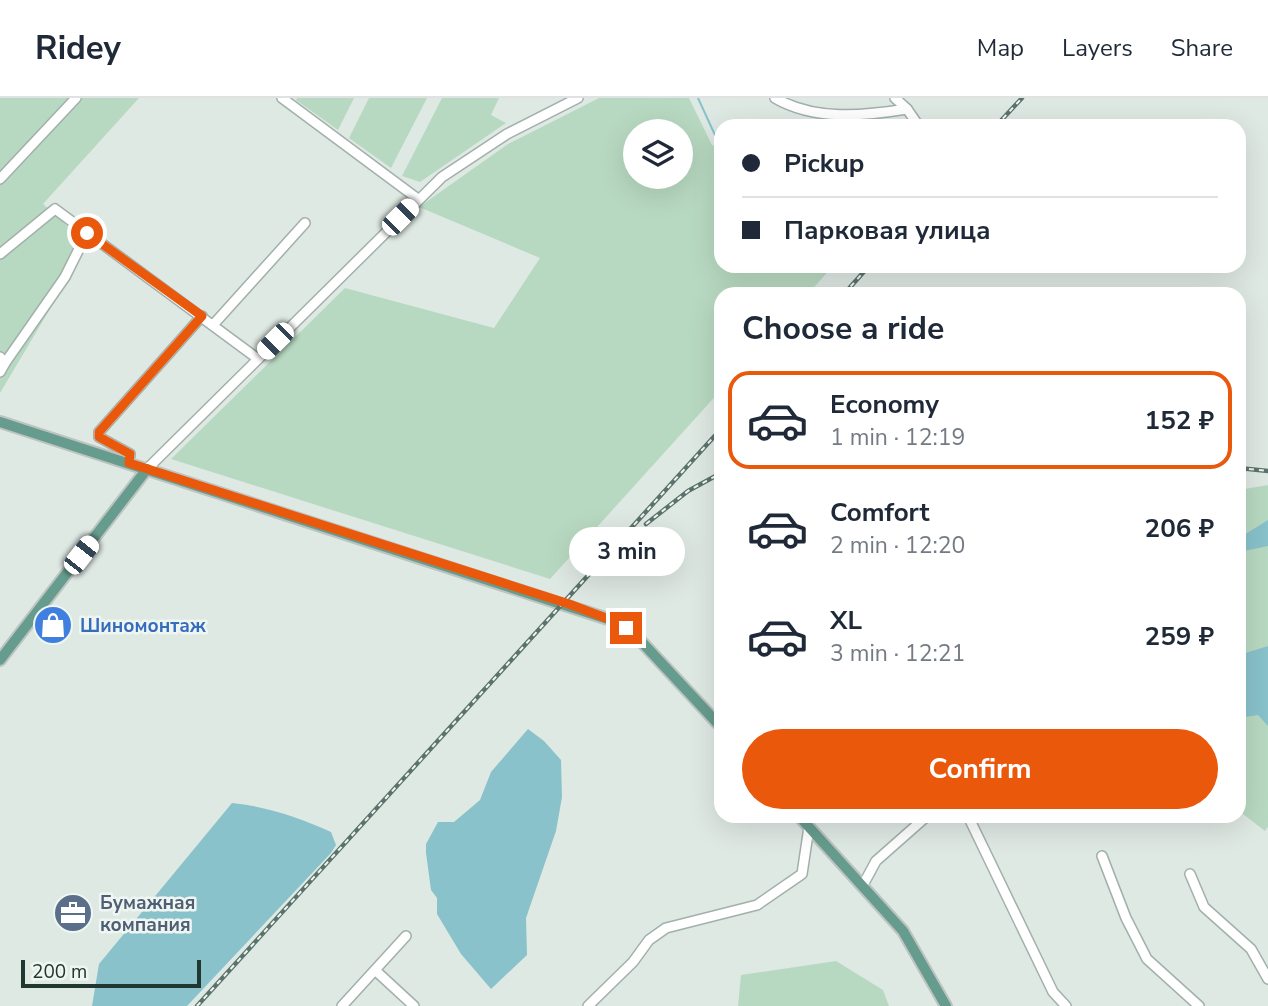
<!DOCTYPE html>
<html lang="en">
<head>
<meta charset="utf-8">
<style>
	body { margin:0; font-family:"Nunito Sans",sans-serif; background:#f6f6f7; color:#1f2937; height:100vh; display:flex; flex-direction:column; font-size:26px; white-space:nowrap }
	* { box-sizing:border-box; margin:0 }
	p { font-size:23px; color:#747a83 }
	.icon { flex:none; width:38px; height:38px; fill:none; stroke:currentColor; stroke-width:2; stroke-linecap:round; stroke-linejoin:round }
	.map { position:relative; flex:1; overflow:hidden }
	.details { position:absolute; left:714px; top:189px; width:532px; height:536px; display:flex; flex-direction:column; background:#fff; border-radius:21px; box-shadow:0 7px 28px #0002 }
	.details>* { flex:none }
	.hud { position:absolute; left:714px; top:21px; width:532px; height:154px; border-radius:21px; box-shadow:0 7px 28px #0002; display:grid; align-content:center; height:154px; padding:0 28px; background:#fff }
	.fabs { position:absolute; left:623px; top:21px; display:grid; gap:14px }
	.fabs a { display:grid; place-items:center; width:70px; height:70px; border-radius:50%; background:#fff; box-shadow:0 7px 28px #0002; font-size:35px }
	.scale { position:absolute; left:21px; bottom:18px; width:180px; box-sizing:border-box; padding-left:7px; border:4px solid #213731; border-top:0; font-size:19px; line-height:24px; white-space:nowrap; color:#213731; -webkit-text-stroke:5px #eff6f2; paint-order:stroke }
	.end { position:absolute; width:32px; height:32px; margin:-16px; border:9px solid #ea580c; background:#fff; box-shadow:0 0 0 4px #fff }
	.from { border-radius:50% }
	.bubble { position:absolute; height:49px; border-radius:24px; background:#fff; box-shadow:0 7px 28px #0002; font-size:23px; font-weight:700; line-height:49px; text-align:center }
	.car { position:absolute; width:21px; height:42px; margin:-21px -10px; border-radius:9px; box-shadow:0 0 5px 2px #0007; background:linear-gradient(#fff 24%,#345 0 40%,#fff 0 76%,#345 0 86%,#fff 0) }
	.hud b { display:flex; align-items:center; gap:24px; height:66px; font-size:26px }
	.hud b+b { border-top:2px solid #e0e1e3 }
	.hud i { width:18px; height:18px; background:#1f2937 }
	ul { padding:0; list-style:none }
	li { display:flex; align-items:center; gap:21px; height:98px; margin:0 14px 10px; padding:0 14px; border:4px solid transparent; border-radius:21px }
	li div { flex:1 }
	li b { display:block; font-size:26px }
	li em { font-style:normal; font-weight:700 }
	li.active { border-color:#ea580c }
	li>.icon { width:63px; height:63px; stroke-width:1.5 }
	h2 { padding:0 28px; font-size:32px; line-height:84px }
	.primary-button { display:flex; gap:14px; margin-top:auto; padding:14px 28px }
	.primary-button a { flex:1; height:80px; border-radius:42px; background:#ea580c; color:#fff; font-size:28px; font-weight:700; line-height:80px; text-align:center }
	header { display:flex; align-items:center; gap:42px; box-sizing:border-box; height:98px; padding:0 35px; background:#fff; border-bottom:2px solid #e0e1e3 }
	header strong { font-size:33px }
	nav { display:flex; gap:38px; margin-inline-start:auto; font-size:24px }
	.map>svg:first-child { display:block }
	.green { fill:#b8d9c1; fill-rule:evenodd }
	.water { fill:#89c2cb }
	.lines { fill:none; stroke-linecap:round; stroke-linejoin:round }
	.stream { stroke:#89c2cb; stroke-width:2 }
	.minor-casing { stroke:#a2b0ab; stroke-width:12 }
	.major-casing { stroke:#bcc3c1; stroke-width:14 }
	.minor { stroke:#fff; stroke-width:9 }
	.major { stroke:#669c8d; stroke-width:10 }
	.rail-casing { stroke:#5b736c; stroke-width:4.5 }
	.rail { stroke:#eff6f2; stroke-width:2; stroke-dasharray:5; stroke-linecap:butt }
	.route { stroke:#ea580c; stroke-width:9 }
	.labels { text-anchor:middle; stroke-width:5; stroke-linejoin:round; paint-order:stroke }
	.shop-label { font-size:19px; font-weight:bold; fill:#366cbe; stroke:#eff6f2; text-anchor:start }
	.service-label { font-size:19px; font-weight:bold; fill:#4e5e75; stroke:#eff6f2; text-anchor:start }
</style>
</head>
<body>
<header>
<strong>Ridey</strong>
<nav><a>Map</a><a>Layers</a><a>Share</a></nav>
</header>
<div class="map">
<svg width="1268" height="908" viewBox="0 0 1268 908">
	<rect width="100%" height="100%" fill="#dfe9e4"/>
	<g class="green">
		<polygon points="0,0 139,0 43,106 88,147 0,295"/>
		<polygon points="297,0 354,0 338,32 296,2"/>
		<polygon points="369,0 427,0 391,70 349,40"/>
		<polygon points="442,0 499,0 491,17 506,25 420,84 402,78"/>
		<path d="M599,0H689L712,47L721,51V168H833L808,196H721V292L550,481L171,361L345,190L494,230L540,160L419,109L508,46ZM635,33H681V79H635Z"/>
		<polygon points="1268,387 1268,729 1265,733 1239,713 1239,392"/>
		<polygon points="836,863 883,892 889,908 738,908 741,877"/>
	</g>
	<g class="water">
		<polygon points="1268,422 1268,448 1239,454 1239,440"/>
		<polygon points="1268,548 1268,628 1258,617 1245,619 1239,615 1239,557"/>
		<polygon points="528,631 544,643 561,662 562,699 556,733 526,820 527,857 491,891 461,856 437,816 437,800 431,792 426,755 426,746 438,724 454,724 480,702 491,674"/>
		<path d="M232,705C265,708 301,720 331,734L336,747L331,755L187,908H92L99,866Z"/>
	</g>
	<g class="lines">
		<polyline class="stream" points="698,0 715,37 721,40"/>
		<defs>
			<g id="minor">
				<polyline points="282,0 418,101"/>
				<path d="M775,0C815,23 863,18 907,11L895,0"/>
				<polyline points="907,11 916,24"/>
				<polyline points="0,81 76,0"/>
				<polyline points="0,156 55,111 258,261"/>
				<polyline points="213,227 305,125"/>
				<polyline points="0,259 5,265 65,179 87,135"/>
				<polyline points="0,274 5,265"/>
				<polyline points="129,365 130,356 99,339 99,334 202,218"/>
				<polyline points="147,371 442,79 507,36 578,0"/>
				<polyline points="968,718 1053,894 1066,908"/>
				<polyline points="1102,758 1126,820 1147,861 1199,908"/>
				<polyline points="1190,776 1204,809 1251,851 1268,881"/>
				<polyline points="863,787 876,763 927,718"/>
				<polyline points="376,873 414,908"/>
				<polyline points="342,908 406,838"/>
				<polyline points="588,908 633,864 649,842 666,830 757,807 802,776 809,729"/>
			</g>
			<g id="major">
				<polyline points="0,324 611,522 638,540 721,629"/>
				<polyline points="0,562 147,371"/>
				<polyline points="799,718 903,833 946,908"/>
			</g>
		</defs>
		<use href="#minor" class="minor-casing"/>
		<use href="#major" class="major-casing"/>
		<use href="#minor" class="minor"/>
		<use href="#major" class="major"/>
		<defs>
			<g id="rail">
				<polyline points="996,28 1022,0"/>
				<polyline points="844,196 869,168"/>
				<polyline points="1239,370 1268,373"/>
				<polyline points="646,426 688,393 721,375"/>
				<polyline points="197,908 721,331"/>
			</g>
		</defs>
		<use href="#rail" class="rail-casing"/>
		<use href="#rail" class="rail"/>
	</g>
	<g class="lines">
		<polyline class="route" points="87,135 202,218 99,334 99,339 130,356 129,365 569,506 611,522 626,530"/>
	</g>
	<defs>
		<symbol id="shop-disc" viewBox="-11 -11 22 22"><circle r="9.5" fill="#3f7fe0" stroke="#eff6f2"/><path d="M-5-2.5h2.3a2.7 3.5 0 0 1 5.4 0H5L5.5 6h-11ZM-1.5-2.5h3a1.5 2.3 0 0 0-3 0Z" fill="#fff"/></symbol>
		<symbol id="office-disc" viewBox="-11 -11 22 22"><circle r="9.5" fill="#5c6f8a" stroke="#eff6f2"/><path d="M-6-3h4V-5.5h4V-3h4V5H-6ZM-1-4.5V-3h2v-1.5ZM-6 0V1H6V0Z" fill="#fff"/></symbol>
	</defs>
	<g fill-rule="evenodd">
		<use href="#shop-disc" x="31" y="505" width="44" height="44"/>
		<use href="#office-disc" x="51" y="793" width="44" height="44"/>
	</g>
	<g class="labels">
		<g class="shop-label">
			<text x="80" y="534">Шиномонтаж</text>
		</g>
		<g class="service-label">
			<text x="100" y="811">Бумажная<tspan x="100" dy="22">компания</tspan></text>
		</g>
	</g>
</svg>
<div class="fabs">
<a><svg class="icon" aria-label="layers" viewBox="0 0 24 24"><path d="M12 4l9 5-9 5-9-5zM3 14l9 5 9-5"/></svg></a>
</div>
<div class="scale">200 m</div>
<i class="end from" style="left:87px;top:135px"></i>
<i class="end" style="left:626px;top:530px"></i>
<div class="bubble" style="left:569px;top:429px;width:116px">3 min</div>
<i class="car" style="left:400px;top:119px;rotate:45deg"></i>
<i class="car" style="left:275px;top:243px;rotate:225deg"></i>
<i class="car" style="left:81px;top:457px;rotate:38deg"></i>
<div class="hud">
<b><i class="from"></i>Pickup</b>
<b><i></i>Парковая улица</b>
</div>
<section class="details">
<h2>Choose a ride</h2>
<ul>
<li class="active"><svg class="icon" aria-label="car" viewBox="0 0 24 24"><path d="M5 17H2v-5l4-1 3-4h7l3 4 3 1v5h-3M9 17h6M6 11h13"/><circle cx="7" cy="17" r="2"/><circle cx="17" cy="17" r="2"/></svg><div><b>Economy</b><p>1 min · 12:19</p></div><em>152 ₽</em></li>
<li><svg class="icon" aria-label="car" viewBox="0 0 24 24"><path d="M5 17H2v-5l4-1 3-4h7l3 4 3 1v5h-3M9 17h6M6 11h13"/><circle cx="7" cy="17" r="2"/><circle cx="17" cy="17" r="2"/></svg><div><b>Comfort</b><p>2 min · 12:20</p></div><em>206 ₽</em></li>
<li><svg class="icon" aria-label="car" viewBox="0 0 24 24"><path d="M5 17H2v-5l4-1 3-4h7l3 4 3 1v5h-3M9 17h6M6 11h13"/><circle cx="7" cy="17" r="2"/><circle cx="17" cy="17" r="2"/></svg><div><b>XL</b><p>3 min · 12:21</p></div><em>259 ₽</em></li>
</ul>
<div class="primary-button"><a>Confirm</a></div>
</section>
</div>
</body>
</html>
